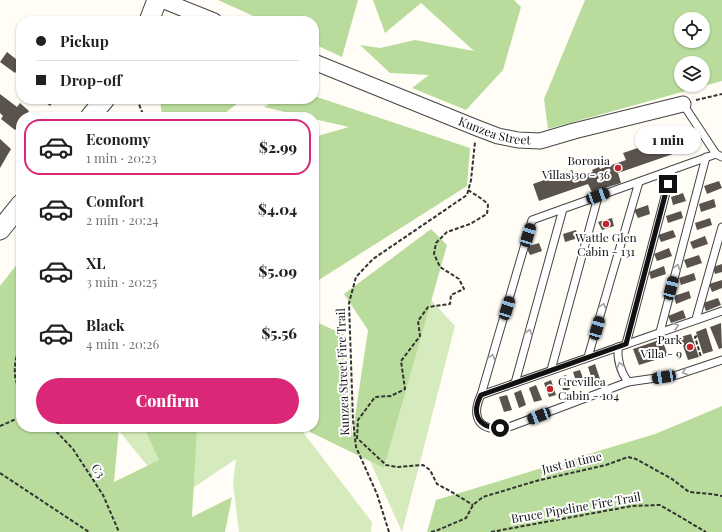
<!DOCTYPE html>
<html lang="en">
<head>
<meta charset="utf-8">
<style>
	body { margin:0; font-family:"Playfair Display",serif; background:#f2f2f2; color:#202124; height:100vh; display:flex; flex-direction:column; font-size:15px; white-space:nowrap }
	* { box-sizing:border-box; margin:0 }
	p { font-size:13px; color:#757577 }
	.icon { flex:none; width:22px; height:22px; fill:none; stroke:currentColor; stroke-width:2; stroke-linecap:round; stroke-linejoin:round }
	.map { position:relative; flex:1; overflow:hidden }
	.details { position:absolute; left:16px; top:112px; width:303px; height:320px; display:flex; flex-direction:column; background:#fff; border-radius:16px; box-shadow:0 1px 3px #0004 }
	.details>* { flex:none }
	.banner { position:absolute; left:16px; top:16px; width:303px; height:88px; border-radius:16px; box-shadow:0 1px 3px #0004; display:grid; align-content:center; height:88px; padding:0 20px; background:#fff }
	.controls { position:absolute; left:674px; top:12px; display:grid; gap:8px }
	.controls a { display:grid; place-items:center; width:36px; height:36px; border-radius:50%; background:#fff; box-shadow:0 1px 3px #0004; font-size:20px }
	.end { position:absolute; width:18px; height:18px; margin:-9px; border:5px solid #111; background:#fff; box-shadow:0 0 0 2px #fff }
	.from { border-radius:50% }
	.bubble { position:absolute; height:28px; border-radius:14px; background:#fff; box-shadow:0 1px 3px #0004; font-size:13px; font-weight:800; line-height:28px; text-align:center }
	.car { position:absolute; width:12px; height:24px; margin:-12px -6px; border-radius:5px; box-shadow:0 0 3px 1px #0007; background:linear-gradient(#222 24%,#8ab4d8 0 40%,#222 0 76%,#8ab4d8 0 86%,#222 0) }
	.banner b { display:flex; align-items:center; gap:14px; height:38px; font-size:15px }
	.banner b+b { border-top:1px solid #e0e0e0 }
	.banner i { width:10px; height:10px; background:#202124 }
	ul { padding:7px 0 0; list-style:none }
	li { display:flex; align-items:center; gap:12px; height:56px; margin:0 8px 6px; padding:0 12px; border:2px solid transparent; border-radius:16px }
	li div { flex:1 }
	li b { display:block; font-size:15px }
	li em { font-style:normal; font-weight:800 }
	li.active { border-color:#db2777 }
	li>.icon { width:36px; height:36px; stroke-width:1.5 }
	.button { display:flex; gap:8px; margin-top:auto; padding:8px 20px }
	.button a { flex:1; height:46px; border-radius:24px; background:#db2777; color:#fff; font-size:16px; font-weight:800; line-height:46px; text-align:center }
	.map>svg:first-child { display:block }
	.green { fill:#d5ebbd }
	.forest { fill:#b9dc9c; fill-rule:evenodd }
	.building { fill:#5a524d }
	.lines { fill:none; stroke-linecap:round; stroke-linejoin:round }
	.service-casing { stroke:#444; stroke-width:9 }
	.minor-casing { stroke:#444; stroke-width:17 }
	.tertiary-casing { stroke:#444; stroke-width:21 }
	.path { stroke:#333; stroke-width:2; stroke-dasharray:4 2; stroke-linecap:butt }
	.service { stroke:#fff; stroke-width:7 }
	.minor { stroke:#fff; stroke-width:15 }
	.tertiary { stroke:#fff; stroke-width:19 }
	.oneway { stroke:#a0a0a0 }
	.route { stroke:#111; stroke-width:5 }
	.poi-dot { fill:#c4262e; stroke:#fff; stroke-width:1.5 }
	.labels { text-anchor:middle; stroke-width:4; stroke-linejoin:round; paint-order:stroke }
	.street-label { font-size:12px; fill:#111; stroke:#fff }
	.poi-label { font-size:12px; fill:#111; stroke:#fff; text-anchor:end }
</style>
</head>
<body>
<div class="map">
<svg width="722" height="532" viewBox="0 0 722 532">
	<rect width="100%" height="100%" fill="#fffdf5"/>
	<g class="green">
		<polygon points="431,300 455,326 402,532 370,461 384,468"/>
		<polygon points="116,427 299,427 372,522 371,532 239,532 233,483 236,459 175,500"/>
	</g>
	<g class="forest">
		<polygon points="218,0 358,0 342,57 314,44 314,21 264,21"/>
		<polygon points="373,0 514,0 521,7 503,70 466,110 412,88 429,75 390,73 360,45 380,48 415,40 474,51 421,3 385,33"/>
		<path d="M585,0H722V81L548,129L544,99ZM681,19H703V41H681ZM681,63H703V85H681Z"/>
		<polygon points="314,96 470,148 467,186 314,283 314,137 349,127 314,119 314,117 306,117 264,107 277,99 314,99"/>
		<polygon points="160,99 243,99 220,117 162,117"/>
		<polygon points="431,229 447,245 384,468 310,432 308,427 314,427 314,321 347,336 352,437 368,330 344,294"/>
		<polygon points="21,259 21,427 119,427 114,482 159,460 144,427 197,427 192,517 232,497 225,532 0,532 0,286"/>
		<polygon points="722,406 722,532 427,532 436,500 655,434"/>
	</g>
	<g class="building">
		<polygon points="65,17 84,20 84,21 65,21"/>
		<polygon points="7,52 21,63 21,81 16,78 20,73 17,70 15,73 0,62"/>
		<polygon points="0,94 17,107 20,103 29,111 24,117 21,117 21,123 15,130 1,119 3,116 0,113"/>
		<polygon points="41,99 55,99 50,106"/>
		<polygon points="667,138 673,154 618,173 621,183 592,192 588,184 539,201 533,184 572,170 576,178 593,172 592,170 599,167 600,169 626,160 623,153"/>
		<polygon points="0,139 11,149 0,168"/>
		<polygon points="719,181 722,188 707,194 704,186"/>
		<polygon points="683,193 686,201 673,205 671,197"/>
		<polygon points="714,199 716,207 701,212 699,204"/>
		<polygon points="648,205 650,214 638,218 634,210"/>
		<polygon points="681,211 683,218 668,223 666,216"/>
		<polygon points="612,218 614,226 602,230 598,222"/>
		<polygon points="710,218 712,225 697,230 695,223"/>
		<polygon points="576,230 578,238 565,242 563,234"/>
		<polygon points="673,230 676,237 661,242 658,235"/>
		<polygon points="705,236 708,244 693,249 690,242"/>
		<polygon points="539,243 542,251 530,255 526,247"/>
		<polygon points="669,248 672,256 657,261 654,254"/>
		<polygon points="699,255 702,263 687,268 684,260"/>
		<polygon points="722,264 722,272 715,274 713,267"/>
		<polygon points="664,266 666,274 651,279 649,272"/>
		<polygon points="694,273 696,280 681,285 679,278"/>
		<polygon points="722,280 722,288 712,292 709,284"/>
		<polygon points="689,291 691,298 676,304 674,296"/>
		<polygon points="718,298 721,305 706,311 703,303"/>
		<polygon points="683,310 686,318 671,323 668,316"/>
		<polygon points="721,323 722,348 719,349 710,327"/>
		<polygon points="706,328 713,351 703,354 696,332"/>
		<polygon points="691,334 699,357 688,360 680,337"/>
		<polygon points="662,339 668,356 639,365 633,349"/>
		<polygon points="595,364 600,379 593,382 588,367"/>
		<polygon points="580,370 585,384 578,387 573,372"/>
		<polygon points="566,375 570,389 564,392 558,378"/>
		<polygon points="551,380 556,395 549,397 544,383"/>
		<polygon points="536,385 542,400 534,402 529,388"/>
		<polygon points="521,390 526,405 519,408 514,393"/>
		<polygon points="507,395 512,410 504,412 499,397"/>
	</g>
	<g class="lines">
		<defs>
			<g id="service">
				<polyline points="683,104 716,154 722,157"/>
				<path d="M716,154L532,220L481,395C475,407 473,424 490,428C496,429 504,428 509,427L628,382L677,375L722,360"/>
				<polyline points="696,319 722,227"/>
				<polyline points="660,332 706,157"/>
				<polyline points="626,344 672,170"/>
				<path d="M618,347C617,361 620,371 628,382"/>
				<polyline points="588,357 639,182"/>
				<polyline points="551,370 598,197"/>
				<polyline points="515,383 563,209"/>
				<polyline points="481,395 722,311"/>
			</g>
			<g id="minor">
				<polyline points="162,0 214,21"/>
				<path id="s1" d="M314,62L477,128L498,136L518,140L540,141L574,131L683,104"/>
			</g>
			<g id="tertiary">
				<polyline points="149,21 157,0"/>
				<polyline points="90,117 105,99"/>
				<polyline points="0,230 21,204"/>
			</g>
		</defs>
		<use href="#service" class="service-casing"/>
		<use href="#minor" class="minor-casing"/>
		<use href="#tertiary" class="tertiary-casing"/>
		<g class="path">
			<polyline points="137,99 144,117"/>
			<polyline points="696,100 722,94"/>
			<path d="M468,190C475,195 484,199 488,205L487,214L470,224L447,232L436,243L434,254L440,267L459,279L464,289L451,295L450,304L428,307L418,321L420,336L401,361L405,389L391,396L375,397L358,420L357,438L386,465L397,467L423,465L430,470L437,484L450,491L473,505"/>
			<polyline points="697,336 695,337 701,357"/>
			<path d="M21,339C16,358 10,374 21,392"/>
			<polyline points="0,426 21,417"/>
			<polyline points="52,427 73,449 103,495 119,532"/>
			<polyline points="0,473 89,532"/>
			<polyline points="389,532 377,494 356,447 353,420 349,303 356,277 373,259 467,195 471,180 475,142"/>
			<polyline points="431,532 438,530 466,518 473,505 483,497 536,481 606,465 628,457 636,459 672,479 689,492 711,494 722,496"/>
			<polyline points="491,532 632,506 660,505 706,532"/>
		</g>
		<use href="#service" class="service"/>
		<use href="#minor" class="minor"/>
		<use href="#tertiary" class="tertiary"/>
	</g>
	<defs><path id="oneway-chevron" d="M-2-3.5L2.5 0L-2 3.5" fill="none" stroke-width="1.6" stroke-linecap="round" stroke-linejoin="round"/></defs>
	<g class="oneway">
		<use href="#oneway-chevron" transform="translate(677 267) rotate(-75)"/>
		<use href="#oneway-chevron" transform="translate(603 306) rotate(-74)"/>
		<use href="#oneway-chevron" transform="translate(676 326) rotate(-18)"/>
		<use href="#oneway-chevron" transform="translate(529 332) rotate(-75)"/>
		<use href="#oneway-chevron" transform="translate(492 357) rotate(-74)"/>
		<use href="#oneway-chevron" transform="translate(620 365) rotate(-105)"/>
		<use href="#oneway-chevron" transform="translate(685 372) rotate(162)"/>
	</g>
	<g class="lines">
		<path class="route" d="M500,428C478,428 471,414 481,395L626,344L668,184"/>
	</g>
	<g class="poi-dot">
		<circle cx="618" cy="168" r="4"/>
		<circle cx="606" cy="224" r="4"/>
		<circle cx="690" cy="347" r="4"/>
		<circle cx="550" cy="389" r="4"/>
	</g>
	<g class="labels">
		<g class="street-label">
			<text dy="4" stroke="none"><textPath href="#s1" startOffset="194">Kunzea Street</textPath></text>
			<text transform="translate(343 372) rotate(-92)" y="4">Kunzea Street Fire Trail</text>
			<text transform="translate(572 463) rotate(-13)" y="4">Just in time</text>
			<text transform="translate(98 471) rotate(56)" y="4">C3</text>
			<text transform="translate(576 508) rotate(-10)" y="4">Bruce Pipeline Fire Trail</text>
		</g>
		<g class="poi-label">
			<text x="610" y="165">Boronia<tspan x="610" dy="14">Villas 30 - 36</tspan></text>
			<text x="606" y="242" text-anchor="middle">Wattle Glen<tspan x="606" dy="14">Cabin - 131</tspan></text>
			<text x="682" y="344">Park<tspan x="682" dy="14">Villa - 9</tspan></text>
			<text x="558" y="386" text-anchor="start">Grevillea<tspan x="558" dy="14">Cabin - 104</tspan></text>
		</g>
	</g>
</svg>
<div class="controls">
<a><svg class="icon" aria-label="locate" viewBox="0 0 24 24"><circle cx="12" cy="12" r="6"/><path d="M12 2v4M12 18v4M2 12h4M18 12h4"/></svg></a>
<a><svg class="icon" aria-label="layers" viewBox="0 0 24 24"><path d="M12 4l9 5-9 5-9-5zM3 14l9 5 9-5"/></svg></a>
</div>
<i class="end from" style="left:500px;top:428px"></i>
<i class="end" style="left:668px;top:184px"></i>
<div class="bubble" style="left:635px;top:126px;width:66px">1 min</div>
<i class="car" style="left:598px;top:196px;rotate:70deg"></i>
<i class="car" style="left:528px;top:235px;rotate:17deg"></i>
<i class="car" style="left:671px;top:288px;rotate:15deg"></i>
<i class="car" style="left:507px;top:308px;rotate:17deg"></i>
<i class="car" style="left:597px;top:328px;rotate:16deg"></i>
<i class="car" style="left:664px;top:377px;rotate:261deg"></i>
<i class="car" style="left:539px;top:416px;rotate:249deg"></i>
<div class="banner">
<b><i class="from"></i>Pickup</b>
<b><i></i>Drop-off</b>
</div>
<section class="details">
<ul>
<li class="active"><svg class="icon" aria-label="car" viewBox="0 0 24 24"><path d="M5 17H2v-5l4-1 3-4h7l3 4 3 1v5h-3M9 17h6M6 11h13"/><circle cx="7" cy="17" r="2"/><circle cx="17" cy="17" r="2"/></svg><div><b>Economy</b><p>1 min · 20:23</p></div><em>$2.99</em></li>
<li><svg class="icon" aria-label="car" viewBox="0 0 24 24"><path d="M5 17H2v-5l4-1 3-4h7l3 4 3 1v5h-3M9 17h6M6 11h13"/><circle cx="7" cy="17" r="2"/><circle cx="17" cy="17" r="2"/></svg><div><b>Comfort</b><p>2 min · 20:24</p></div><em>$4.04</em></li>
<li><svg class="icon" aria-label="car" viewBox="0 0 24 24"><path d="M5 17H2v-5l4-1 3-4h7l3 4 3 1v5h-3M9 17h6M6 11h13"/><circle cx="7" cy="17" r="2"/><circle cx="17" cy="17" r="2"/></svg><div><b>XL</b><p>3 min · 20:25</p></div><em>$5.09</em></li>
<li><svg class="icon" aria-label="car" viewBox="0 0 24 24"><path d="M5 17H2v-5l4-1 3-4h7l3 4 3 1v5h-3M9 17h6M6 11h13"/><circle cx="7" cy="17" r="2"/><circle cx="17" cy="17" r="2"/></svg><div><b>Black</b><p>4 min · 20:26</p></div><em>$5.56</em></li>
</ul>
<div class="button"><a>Confirm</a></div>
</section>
</div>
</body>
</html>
